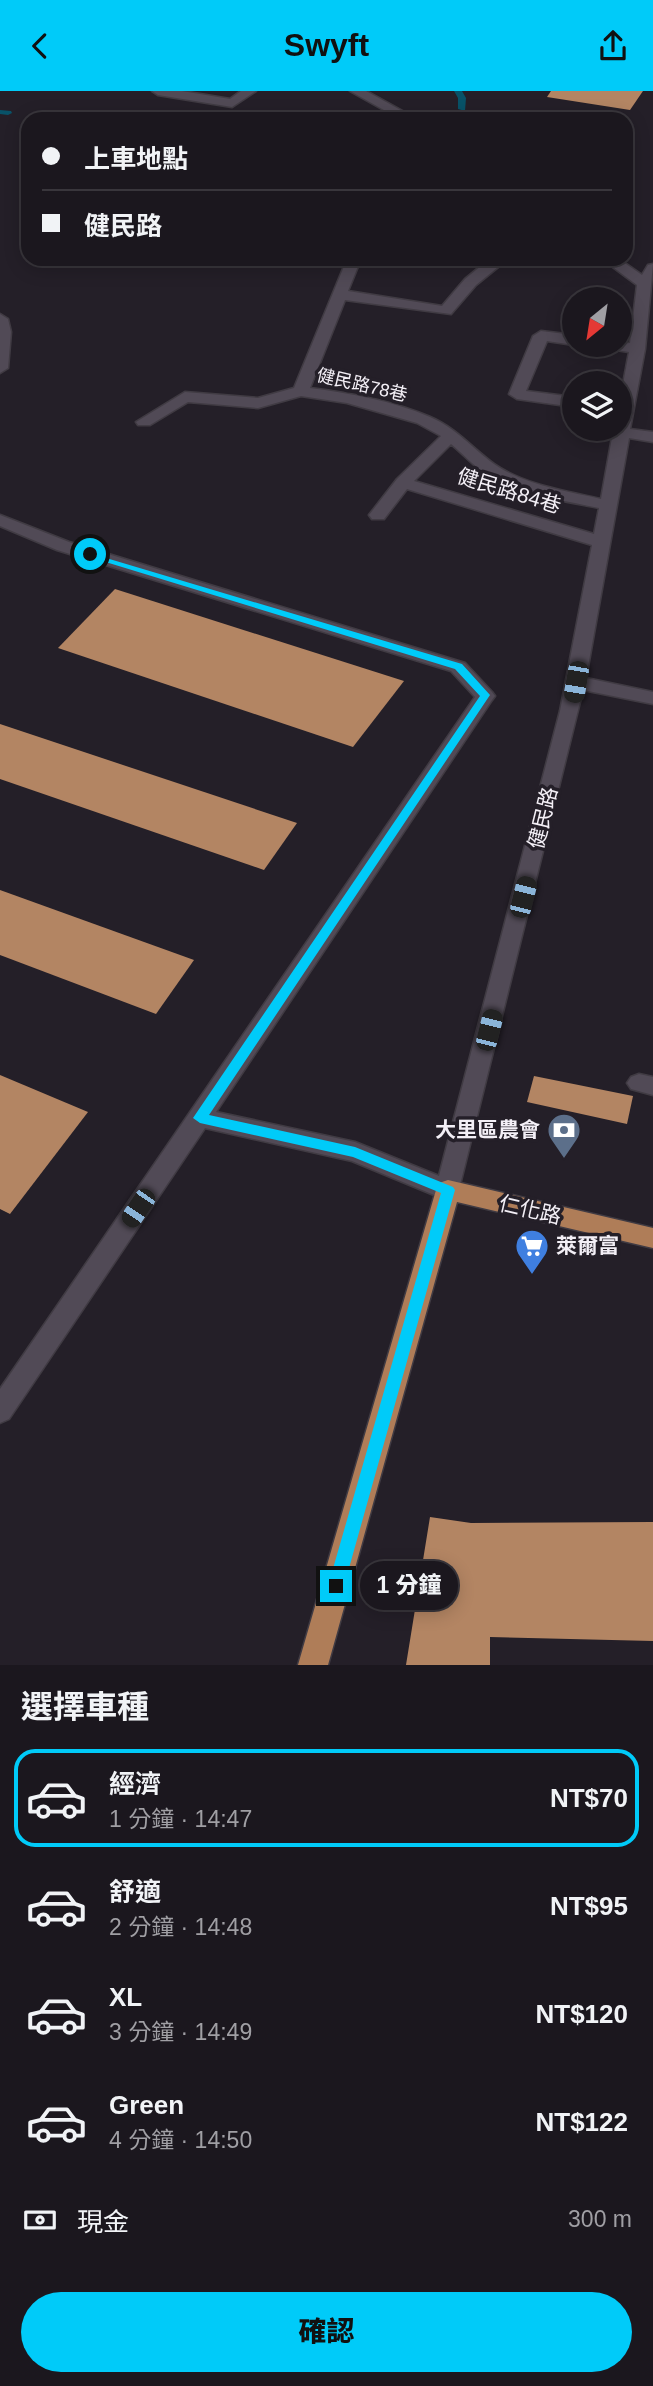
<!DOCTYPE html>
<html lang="zh-TW">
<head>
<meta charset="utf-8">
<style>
	body { margin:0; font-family:Arial,"Noto Sans TC",sans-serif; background:#242027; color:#f1f3f6; height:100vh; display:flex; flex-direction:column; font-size:26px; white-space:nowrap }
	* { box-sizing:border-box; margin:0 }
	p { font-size:23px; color:#a09fa4 }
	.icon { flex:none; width:38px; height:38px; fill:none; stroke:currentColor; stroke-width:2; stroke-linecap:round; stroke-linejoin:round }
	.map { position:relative; height:1574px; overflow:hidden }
	.side { display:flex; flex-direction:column; background:#1b171e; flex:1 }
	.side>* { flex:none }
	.top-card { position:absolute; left:21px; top:21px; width:612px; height:154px; border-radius:21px; box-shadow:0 4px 18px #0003,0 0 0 2px #39363c; display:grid; align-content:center; height:154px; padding:0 21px; background:#1b171e }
	.needle { width:46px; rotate:210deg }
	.buttons { position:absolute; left:562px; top:196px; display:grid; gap:14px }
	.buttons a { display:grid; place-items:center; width:70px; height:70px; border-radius:50%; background:#1b171e; box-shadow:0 4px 18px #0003,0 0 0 2px #39363c; font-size:35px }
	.end { position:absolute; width:32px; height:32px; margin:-16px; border:9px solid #00cbf9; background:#111; box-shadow:0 0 0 4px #111 }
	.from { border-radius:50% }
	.bubble { position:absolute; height:49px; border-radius:24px; background:#1b171e; box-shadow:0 4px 18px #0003,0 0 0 2px #39363c; font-size:23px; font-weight:800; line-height:49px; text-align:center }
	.car { position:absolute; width:21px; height:42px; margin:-21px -10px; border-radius:9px; box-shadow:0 0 5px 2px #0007; background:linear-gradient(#222 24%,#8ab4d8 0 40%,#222 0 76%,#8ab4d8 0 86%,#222 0) }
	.top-card b { display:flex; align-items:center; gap:24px; height:66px; font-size:26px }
	.top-card b+b { border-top:2px solid #39363c }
	.top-card i { width:18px; height:18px; background:#f1f3f6 }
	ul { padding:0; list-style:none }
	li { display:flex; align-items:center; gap:21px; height:98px; margin:0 14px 10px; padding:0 7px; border:4px solid transparent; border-radius:21px }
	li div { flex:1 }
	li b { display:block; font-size:26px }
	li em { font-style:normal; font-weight:800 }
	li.active { border-color:#00cbf9 }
	li>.icon { width:63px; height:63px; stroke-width:1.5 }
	h2 { padding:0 21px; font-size:32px; line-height:84px }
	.pay { display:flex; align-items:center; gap:18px; height:77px; padding:0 21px; font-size:26px }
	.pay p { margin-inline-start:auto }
	.action { display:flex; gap:14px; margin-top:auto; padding:14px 21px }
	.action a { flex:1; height:80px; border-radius:42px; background:#00cbf9; color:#111; font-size:28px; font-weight:800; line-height:80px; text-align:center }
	header { display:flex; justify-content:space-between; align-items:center; height:91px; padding:0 21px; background:#00cbf9; color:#111; font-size:32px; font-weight:800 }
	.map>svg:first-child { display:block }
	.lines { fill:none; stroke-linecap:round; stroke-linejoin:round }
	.stream { fill:#085268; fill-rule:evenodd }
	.building { fill:#b38563 }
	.minor-casing { stroke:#403b43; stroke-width:3 }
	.major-casing { stroke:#403b43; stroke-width:3 }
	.minor { fill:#514a56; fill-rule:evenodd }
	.major { fill:#af7d58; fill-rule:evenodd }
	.route { fill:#00cbf9 }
	.labels { text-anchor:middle; stroke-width:7; stroke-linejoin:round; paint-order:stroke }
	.far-street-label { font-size:18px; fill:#f3eff6; stroke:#241f28 }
	.street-label { font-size:21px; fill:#f3eff6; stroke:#241f28 }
	.poi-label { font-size:21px; font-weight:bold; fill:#f3eff6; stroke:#241f28; text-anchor:end }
</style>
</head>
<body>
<header><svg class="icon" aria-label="back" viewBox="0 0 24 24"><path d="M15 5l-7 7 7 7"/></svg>Swyft<svg class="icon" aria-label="share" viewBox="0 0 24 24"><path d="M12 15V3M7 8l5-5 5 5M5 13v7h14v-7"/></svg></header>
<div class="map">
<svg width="653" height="1574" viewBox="0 0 653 1574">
	<rect width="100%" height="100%" fill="#241f28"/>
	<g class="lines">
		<g class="stream">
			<polygon points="454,0 462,0 466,7 465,20 458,18 458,7"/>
			<polygon points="0,19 11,20 12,22 8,24 0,23"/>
		</g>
	</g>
	<g class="building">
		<polygon points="551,0 643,0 630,19 547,6"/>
		<polygon points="115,498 404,590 353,656 58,557"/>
		<polygon points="0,633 297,732 264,779 0,688"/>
		<polygon points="0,799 194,869 156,923 0,864"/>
		<polygon points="0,984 88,1021 10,1123 0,1118"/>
		<polygon points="534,985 633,1005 627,1033 527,1011"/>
		<polygon points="430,1426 471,1432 653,1431 653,1550 490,1546 490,1574 406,1574"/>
	</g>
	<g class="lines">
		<defs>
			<g id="minor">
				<polygon points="152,0 182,0 230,8 241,0 256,0 232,16 158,4"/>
				<polygon points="350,0 366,0 417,28 400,28"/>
				<path d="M347,168H361L348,200L442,215L465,188L487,170L508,168L476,194L451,223L345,209L310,297C350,302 393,310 430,326C456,337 472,357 494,373C524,394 566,400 601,408L613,341L614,338H620V309L629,261L603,257L600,254L630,252L637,194L602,168H619L642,184L648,174L653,173L645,258L630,338L653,341V351L629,347L586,587L653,601V613L583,599L457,1106L448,1109L439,1106L352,1070L205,1037L9,1328L0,1332V1298L475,606L451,580L57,459L0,435V424L69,451L465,572L492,601L495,605L492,609L216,1021L355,1051L439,1085L560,620L592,454L407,398L384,428H372L369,424L397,388L441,345L417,332L347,312L301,305L258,317L188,311L150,334H138L136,331L185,301L258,307L294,297ZM451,353C462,362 473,374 484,382C518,403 560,409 599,417L594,443L414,390Z"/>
				<polygon points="0,223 8,228 11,241 8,277 0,282"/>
				<polygon points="541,240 574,244 574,254 547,250 526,300 574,306 574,316 517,308 509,303 533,245"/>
				<polygon points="639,983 653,986 653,1004 631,998 627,992 631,986"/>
			</g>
			<polygon id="major" points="448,1089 653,1137 653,1157 457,1111 328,1574 298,1574 436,1099 439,1092"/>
		</defs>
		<use href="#minor" class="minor-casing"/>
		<use href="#major" class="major-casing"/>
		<use href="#minor" class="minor"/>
		<use href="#major" class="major"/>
	</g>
	<polygon class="route" points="86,461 462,573 490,604 209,1024 355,1056 453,1096 455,1099 344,1495 341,1500 336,1502 330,1500 328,1495 441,1102 353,1066 200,1032 193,1027 480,605 455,578 86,465"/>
	<defs>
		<symbol id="bank-pin" viewBox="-11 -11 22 30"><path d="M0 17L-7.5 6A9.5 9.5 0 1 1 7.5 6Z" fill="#5c6f8a" stroke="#241f28"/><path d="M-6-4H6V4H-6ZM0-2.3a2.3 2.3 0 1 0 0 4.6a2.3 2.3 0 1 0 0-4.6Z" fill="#fff"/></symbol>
		<symbol id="supermarket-pin" viewBox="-11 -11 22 30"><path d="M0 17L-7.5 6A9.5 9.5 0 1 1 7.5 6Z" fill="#3f7fe0" stroke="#241f28"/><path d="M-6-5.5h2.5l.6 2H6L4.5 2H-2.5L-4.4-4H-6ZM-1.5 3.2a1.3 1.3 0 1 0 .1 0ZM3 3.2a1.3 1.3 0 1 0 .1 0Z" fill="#fff"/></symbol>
	</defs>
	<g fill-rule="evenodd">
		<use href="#bank-pin" x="545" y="1020" width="38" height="52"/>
		<use href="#supermarket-pin" x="513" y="1136" width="38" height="52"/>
	</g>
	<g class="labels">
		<g class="far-street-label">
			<text transform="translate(362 294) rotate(13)" y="6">健民路78巷</text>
		</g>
		<g class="street-label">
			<text transform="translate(509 400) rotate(17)" y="7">健民路84巷</text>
			<text transform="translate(543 727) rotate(-76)" y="7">健民路</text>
			<text transform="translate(530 1119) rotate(13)" y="7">仁化路</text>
		</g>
		<g class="poi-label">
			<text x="540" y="1046">大里區農會</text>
			<text x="556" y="1162" text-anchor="start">萊爾富</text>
		</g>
	</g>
</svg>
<div class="buttons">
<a><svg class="needle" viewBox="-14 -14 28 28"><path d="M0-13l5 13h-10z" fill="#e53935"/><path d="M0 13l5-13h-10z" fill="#a09fa4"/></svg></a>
<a><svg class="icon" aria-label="layers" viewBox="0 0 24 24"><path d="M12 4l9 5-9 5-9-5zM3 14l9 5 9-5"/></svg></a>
</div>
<i class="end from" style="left:90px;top:463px"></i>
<i class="end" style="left:336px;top:1495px"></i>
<div class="bubble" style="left:360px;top:1470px;width:98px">1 分鐘</div>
<i class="car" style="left:576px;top:591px;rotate:190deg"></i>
<i class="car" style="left:523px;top:806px;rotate:14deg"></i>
<i class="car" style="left:489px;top:939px;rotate:14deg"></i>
<i class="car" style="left:138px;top:1117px;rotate:214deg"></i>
<div class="top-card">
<b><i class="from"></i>上車地點</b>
<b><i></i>健民路</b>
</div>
</div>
<section class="side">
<h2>選擇車種</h2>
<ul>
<li class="active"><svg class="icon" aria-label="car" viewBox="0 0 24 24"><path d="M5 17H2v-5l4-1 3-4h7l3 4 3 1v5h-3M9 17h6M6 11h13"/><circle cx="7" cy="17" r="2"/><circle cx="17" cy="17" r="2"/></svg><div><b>經濟</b><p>1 分鐘 · 14:47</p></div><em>NT$70</em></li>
<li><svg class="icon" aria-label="car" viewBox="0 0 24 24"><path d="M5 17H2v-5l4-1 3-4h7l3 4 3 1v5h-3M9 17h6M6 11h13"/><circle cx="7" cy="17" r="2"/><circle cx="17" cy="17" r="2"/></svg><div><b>舒適</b><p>2 分鐘 · 14:48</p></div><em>NT$95</em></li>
<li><svg class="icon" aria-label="car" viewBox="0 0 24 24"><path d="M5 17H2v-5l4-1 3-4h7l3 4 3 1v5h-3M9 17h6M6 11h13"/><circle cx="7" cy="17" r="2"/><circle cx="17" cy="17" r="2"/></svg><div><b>XL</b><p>3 分鐘 · 14:49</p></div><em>NT$120</em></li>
<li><svg class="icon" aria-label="car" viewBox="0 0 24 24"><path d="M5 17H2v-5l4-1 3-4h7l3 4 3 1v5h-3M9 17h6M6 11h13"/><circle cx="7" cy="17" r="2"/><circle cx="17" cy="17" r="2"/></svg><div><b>Green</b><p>4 分鐘 · 14:50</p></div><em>NT$122</em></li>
</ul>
<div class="pay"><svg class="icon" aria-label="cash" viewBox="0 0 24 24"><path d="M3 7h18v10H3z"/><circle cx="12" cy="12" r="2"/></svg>現金<p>300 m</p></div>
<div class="action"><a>確認</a></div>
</section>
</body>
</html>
